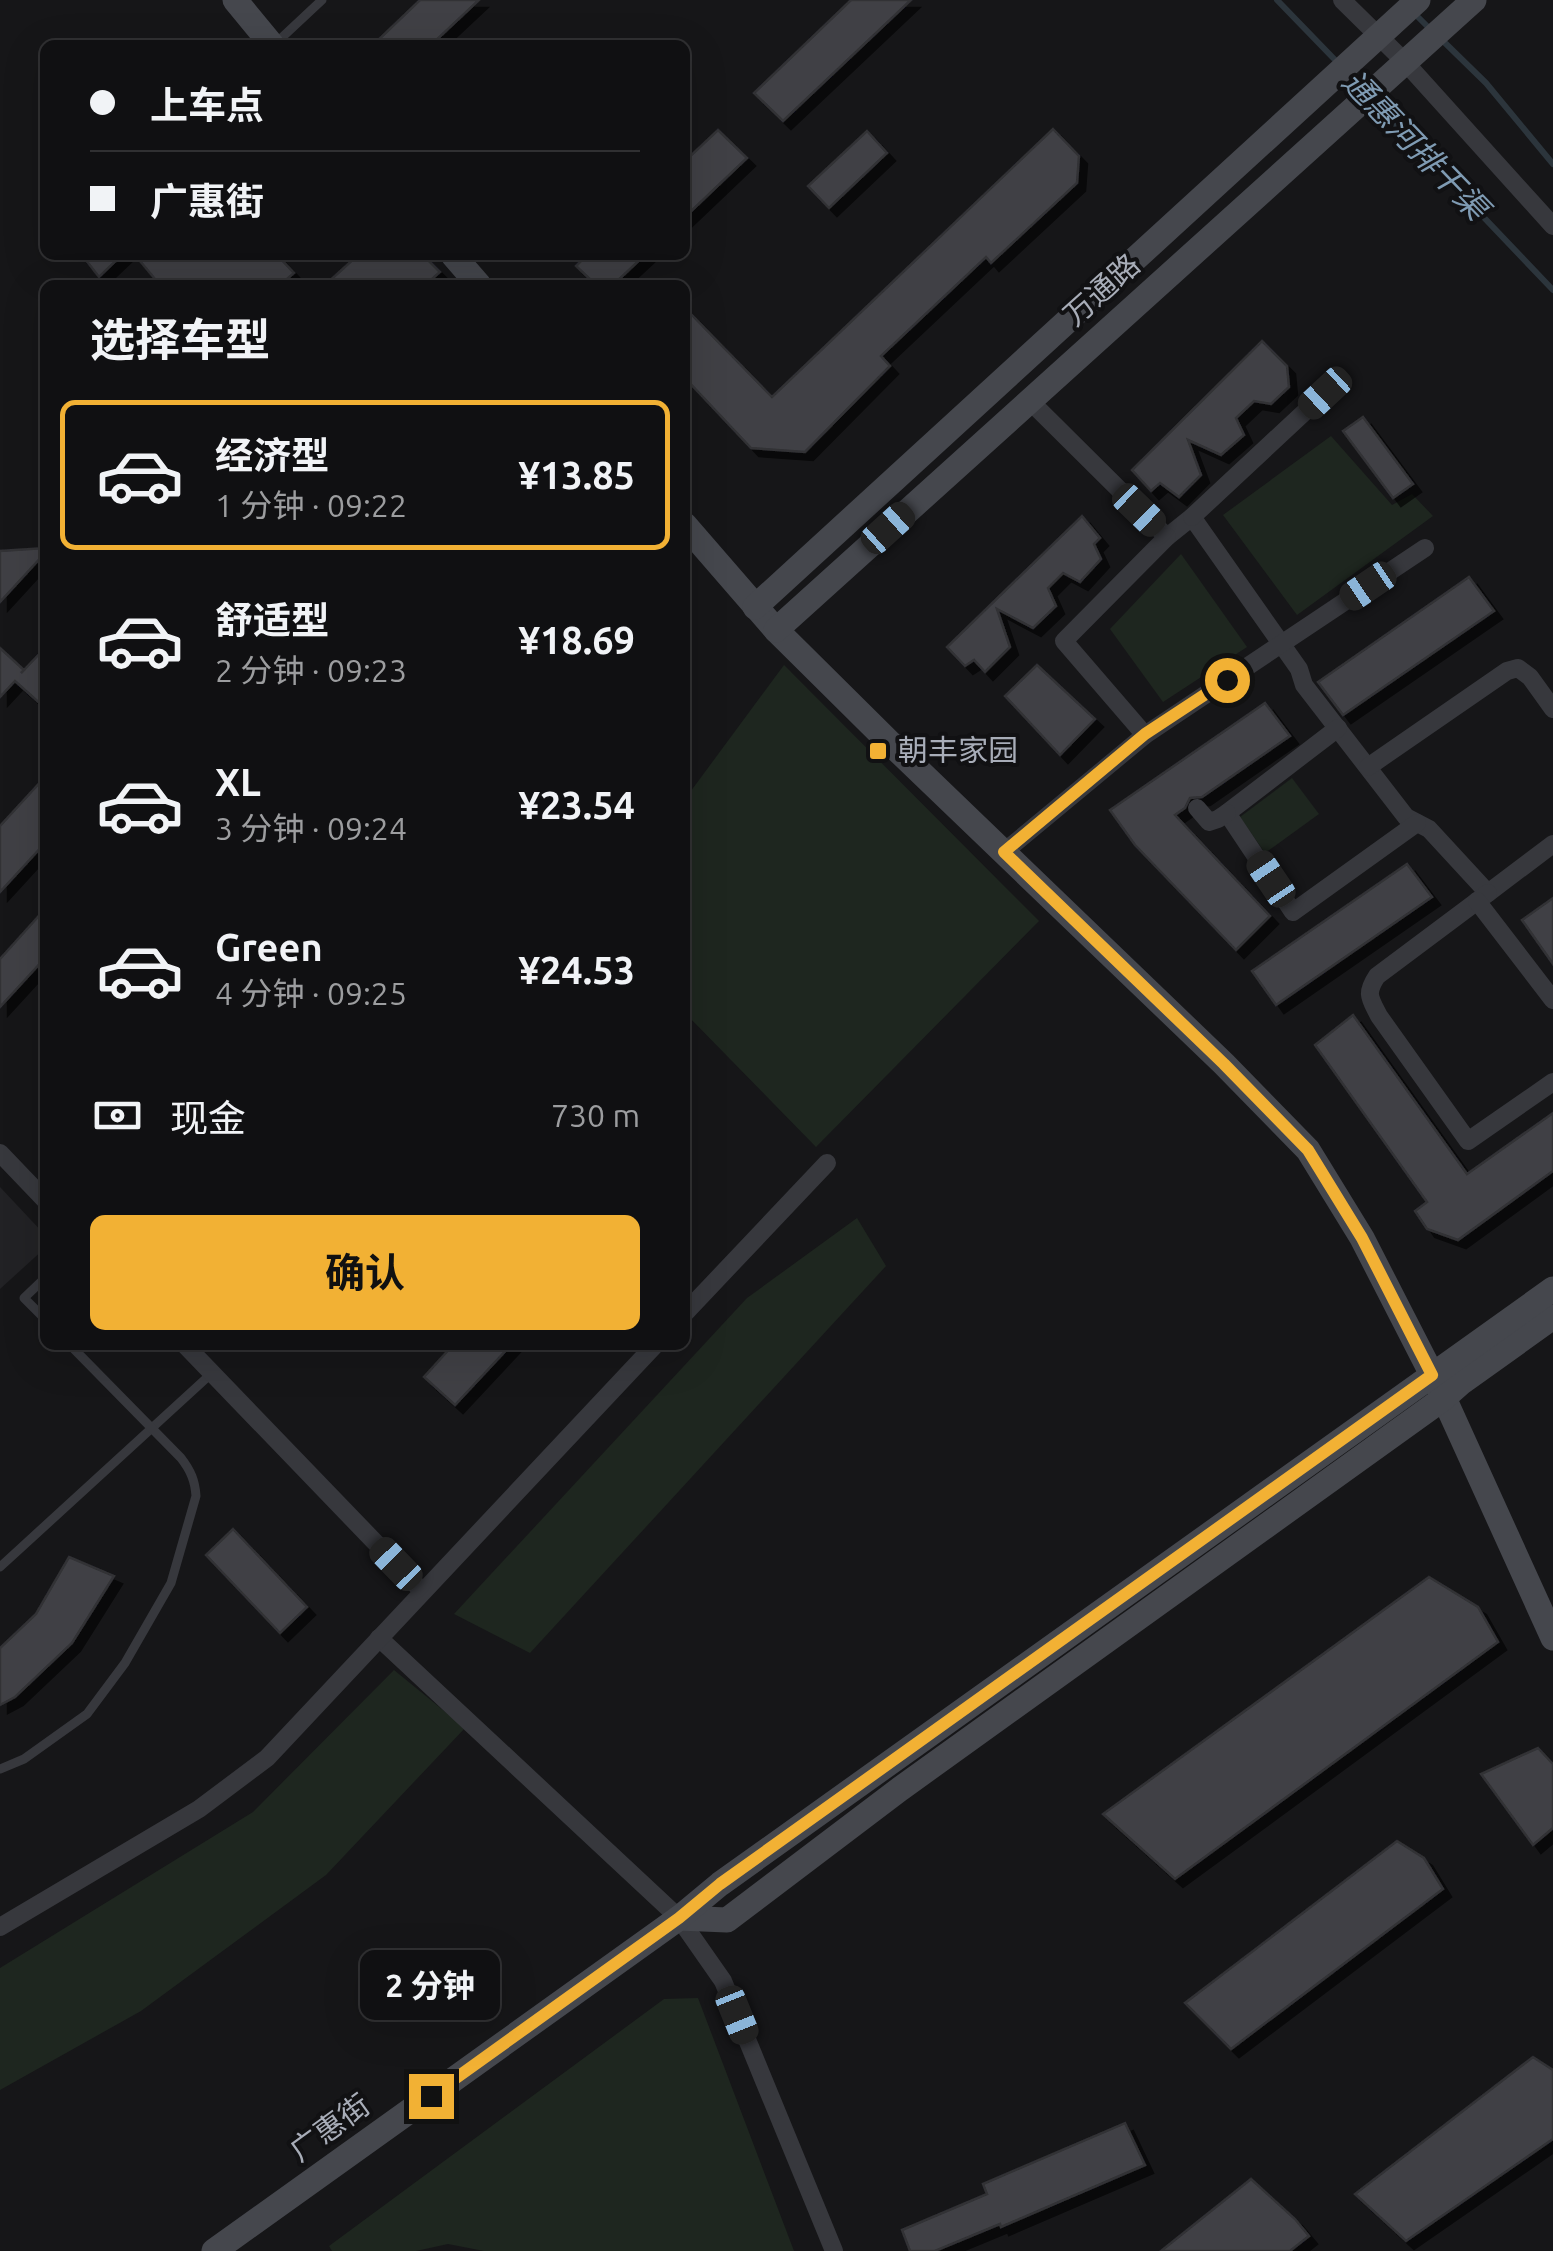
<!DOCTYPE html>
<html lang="zh">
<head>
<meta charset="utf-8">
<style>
	body { margin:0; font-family:Ubuntu,"Noto Sans SC",sans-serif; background:#19191b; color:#f1f3f6; height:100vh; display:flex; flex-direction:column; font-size:38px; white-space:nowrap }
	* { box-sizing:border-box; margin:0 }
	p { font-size:32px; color:#9c9d9f }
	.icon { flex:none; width:55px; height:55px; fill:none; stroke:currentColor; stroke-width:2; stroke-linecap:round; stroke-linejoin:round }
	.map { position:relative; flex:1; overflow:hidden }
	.details { position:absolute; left:40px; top:280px; width:650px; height:1070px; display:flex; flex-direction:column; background:#101012; border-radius:15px; box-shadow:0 10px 40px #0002,0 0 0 2px #303032 }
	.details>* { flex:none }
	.banner { position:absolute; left:40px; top:40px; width:650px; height:220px; border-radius:15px; box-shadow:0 10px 40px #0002,0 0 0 2px #303032; display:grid; align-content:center; height:220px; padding:0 50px; background:#101012 }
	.end { position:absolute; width:45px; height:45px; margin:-22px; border:12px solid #f2b134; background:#111; box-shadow:0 0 0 5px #111 }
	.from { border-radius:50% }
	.bubble { position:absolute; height:70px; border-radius:15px; background:#101012; box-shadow:0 10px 40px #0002,0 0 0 2px #303032; font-size:32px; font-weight:700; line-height:70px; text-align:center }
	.car { position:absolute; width:30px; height:60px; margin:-30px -15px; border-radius:12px; box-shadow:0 0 8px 2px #0007; background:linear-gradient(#222 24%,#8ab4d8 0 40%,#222 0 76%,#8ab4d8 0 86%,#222 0) }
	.banner b { display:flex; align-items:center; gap:35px; height:95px; font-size:38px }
	.banner b+b { border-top:2px solid #303032 }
	.banner i { width:25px; height:25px; background:#f1f3f6 }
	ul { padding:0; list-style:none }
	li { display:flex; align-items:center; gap:30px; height:150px; margin:0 20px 15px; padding:0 30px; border:5px solid transparent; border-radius:15px }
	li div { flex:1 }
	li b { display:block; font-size:38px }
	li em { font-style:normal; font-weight:700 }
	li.active { border-color:#f2b134 }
	li>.icon { width:90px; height:90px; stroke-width:1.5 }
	h2 { padding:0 50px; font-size:45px; line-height:120px }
	.pay { display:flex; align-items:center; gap:25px; height:110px; padding:0 50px; font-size:38px }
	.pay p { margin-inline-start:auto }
	.primary-button { display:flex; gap:20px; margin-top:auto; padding:20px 50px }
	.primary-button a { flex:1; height:115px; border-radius:15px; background:#f2b134; color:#111; font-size:40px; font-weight:700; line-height:115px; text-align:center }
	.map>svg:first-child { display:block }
	.built { fill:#222225 }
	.green { fill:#1e261f }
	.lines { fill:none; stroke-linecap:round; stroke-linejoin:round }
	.stream { stroke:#2c353c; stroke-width:6 }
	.building { fill:#404145; stroke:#303034; stroke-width:2.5; filter:url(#shadow) }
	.lane { stroke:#37383d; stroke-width:9 }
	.street { stroke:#37383d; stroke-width:18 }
	.secondary { stroke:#45474d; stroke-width:25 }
	.route { stroke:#f2b134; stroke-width:12 }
	.poi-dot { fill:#f2b134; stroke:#111113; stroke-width:4 }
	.labels { text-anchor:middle; stroke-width:8; stroke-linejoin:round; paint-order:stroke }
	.street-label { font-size:30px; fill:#a8adb8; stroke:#111113 }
	.poi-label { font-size:30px; fill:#a8adb8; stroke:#111113; text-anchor:start }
	.water-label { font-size:32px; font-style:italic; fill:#7f9bb3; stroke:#111113 }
</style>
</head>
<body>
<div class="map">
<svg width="1553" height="2251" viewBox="0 0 1553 2251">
	<defs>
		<filter id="shadow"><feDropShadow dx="8" dy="8" stdDeviation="0" flood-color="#0009"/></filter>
	</defs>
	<rect width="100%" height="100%" fill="#161618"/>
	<polygon class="built" points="0,1187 45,1235 45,1248 0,1289"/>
	<g class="green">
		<polygon points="1331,436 1392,505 1412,494 1433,516 1297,615 1223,515"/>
		<polygon points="1181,554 1247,647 1163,702 1110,629"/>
		<polygon points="784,665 1039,921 816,1147 685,1013 685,799"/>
		<polygon points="1292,778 1319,814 1265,853 1240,817"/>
		<polygon points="857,1218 886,1266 530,1653 454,1614 747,1298"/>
		<polygon points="394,1670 465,1728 326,1875 141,2011 0,2090 0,1968 253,1812"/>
		<polygon points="698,1998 794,2251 484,2251 448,2244 416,2251 332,2251 329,2246 664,1999"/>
	</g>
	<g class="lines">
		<g class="stream">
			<polyline points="1277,0 1339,64"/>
			<polyline points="1412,11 1432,31"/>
			<polyline points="1441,39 1486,83 1553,164"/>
			<polyline points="1371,99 1553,290"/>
		</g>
	</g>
	<g class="building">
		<polygon points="420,0 479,0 431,45 373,45"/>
		<polygon points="851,0 911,0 783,121 754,93"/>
		<polygon points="1053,129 1079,156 1077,183 991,263 986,257 881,356 890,366 805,452 751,448 685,378 685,308 772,397"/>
		<polygon points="718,130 747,158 685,217 685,161"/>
		<polygon points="867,131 887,153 829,208 808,186"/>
		<polygon points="82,255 122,255 99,277"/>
		<polygon points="135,255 277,255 294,273 280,285 160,285"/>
		<polygon points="358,255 423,255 440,272 425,285 325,285"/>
		<polygon points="587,255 645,255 613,285 596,285 576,266"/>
		<polygon points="1262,341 1287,366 1289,387 1271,404 1254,401 1236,418 1244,435 1221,455 1188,440 1201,475 1179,497 1160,483 1151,491 1132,470"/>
		<polygon points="1363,417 1413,484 1393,498 1343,431"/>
		<polygon points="1082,516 1100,538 1094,544 1101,559 1080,582 1063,573 1048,588 1056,606 1033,628 997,609 1010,647 985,672 974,660 965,666 947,647"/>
		<polygon points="45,548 45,553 0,602 0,551"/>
		<polygon points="1469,577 1494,611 1343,715 1318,682"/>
		<polygon points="0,648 24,670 21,673 45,648 45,708 15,681 0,697"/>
		<polygon points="1037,665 1095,719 1060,755 1005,696"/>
		<polygon points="1265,703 1290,736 1202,797 1190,798 1185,808 1175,815 1270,916 1236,950 1135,845 1110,810"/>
		<polygon points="45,777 45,843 0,892 0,826"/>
		<polygon points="1407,864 1432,897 1276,1005 1252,971"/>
		<polygon points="1553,898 1553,964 1522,920"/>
		<polygon points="45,909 45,958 0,1007 0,959"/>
		<polygon points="1353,1015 1467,1174 1553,1113 1553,1171 1458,1240 1427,1229 1415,1211 1427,1202 1315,1045"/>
		<polygon points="453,1345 511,1345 455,1405 424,1377"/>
		<polygon points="233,1529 307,1607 280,1633 206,1555"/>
		<polygon points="69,1557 114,1576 72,1643 15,1697 0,1705 0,1648 36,1614"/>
		<polygon points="1429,1577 1478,1607 1498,1642 1175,1879 1103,1814"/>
		<polygon points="1538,1748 1553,1764 1553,1828 1533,1845 1481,1774"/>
		<polygon points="1397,1841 1424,1858 1443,1889 1231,2049 1185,2003"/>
		<polygon points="1533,2057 1553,2070 1553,2139 1406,2241 1355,2194"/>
		<polygon points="1125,2123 1145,2165 1001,2227 1000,2224 935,2251 910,2251 902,2230 987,2194 983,2184"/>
		<polygon points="1251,2179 1295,2219 1309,2236 1290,2251 1161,2251"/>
	</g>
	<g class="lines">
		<g class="lane">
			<polyline points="276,43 322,0"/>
			<polyline points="45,1278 24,1298 45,1319"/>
			<polyline points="0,1567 212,1373"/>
			<path d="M0,1769L24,1759L87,1714L125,1663L171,1583L196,1496C195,1481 191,1471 181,1458L70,1345"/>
		</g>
		<g class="street">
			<polyline points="1342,0 1405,62 1553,226"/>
			<polyline points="1029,400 1167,537 1192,517 1299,669 1304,685 1406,817 1429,829 1488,893 1553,844"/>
			<polyline points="1192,517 1325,393"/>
			<polyline points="1338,728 1227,813 1293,912 1417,823"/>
			<polyline points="1145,735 1425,548"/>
			<polyline points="1368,767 1507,671 1518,668 1530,677 1553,709"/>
			<polyline points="1197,808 1209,822 1218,819 1227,813"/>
			<polyline points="1004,852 1145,735 1064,641 1167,537"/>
			<path d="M1488,893L1377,976C1365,994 1370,998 1379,1016L1468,1141L1553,1082"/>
			<polyline points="1477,901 1553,1000"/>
			<polyline points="0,1153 45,1200"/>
			<polyline points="685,1313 827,1163"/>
			<polyline points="185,1345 422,1591"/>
			<polyline points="379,1638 679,1918 723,1981 834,2251"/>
			<polyline points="0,1927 199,1809 267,1758 655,1345"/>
		</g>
		<g class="secondary">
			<polyline points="235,0 272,45"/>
			<polyline points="453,255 479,285"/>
			<polyline points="685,525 776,630 889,742 1224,1064 1308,1150 1362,1238 1444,1398 1553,1638"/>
			<polyline points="755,607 1418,0"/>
			<polyline points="776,630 1474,0"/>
			<polyline points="679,1918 727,1920 900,1789 1444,1398 1462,1382 1553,1317"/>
			<polyline points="214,2251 679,1918 720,1884 1553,1289"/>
		</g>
	</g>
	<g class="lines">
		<polyline class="route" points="431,2096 679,1918 720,1884 1432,1375 1362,1238 1308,1150 1224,1064 1004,852 1145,734 1227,680"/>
	</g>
	<rect class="poi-dot" x="868" y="741" width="20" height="20" rx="5"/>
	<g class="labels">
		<g class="street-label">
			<text transform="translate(1102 290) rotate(-42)" y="10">万通路</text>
			<text transform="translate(330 2128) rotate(-36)" y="10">广惠街</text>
		</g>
		<g class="poi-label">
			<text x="898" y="761">朝丰家园</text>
		</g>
		<g class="water-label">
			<text transform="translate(1415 145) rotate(46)" y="11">通惠河排干渠</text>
		</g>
	</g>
</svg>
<i class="end from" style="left:1227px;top:680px"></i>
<i class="end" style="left:431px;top:2096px"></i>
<div class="bubble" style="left:360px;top:1950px;width:140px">2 分钟</div>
<i class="car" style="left:1325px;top:393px;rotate:227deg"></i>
<i class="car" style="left:1139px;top:510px;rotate:134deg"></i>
<i class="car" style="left:888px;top:528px;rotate:48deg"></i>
<i class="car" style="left:1368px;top:586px;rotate:236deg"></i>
<i class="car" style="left:1271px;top:879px;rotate:326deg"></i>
<i class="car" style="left:396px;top:1564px;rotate:316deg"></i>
<i class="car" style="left:737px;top:2015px;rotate:158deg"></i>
<div class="banner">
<b><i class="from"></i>上车点</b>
<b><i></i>广惠街</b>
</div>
<section class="details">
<h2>选择车型</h2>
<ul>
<li class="active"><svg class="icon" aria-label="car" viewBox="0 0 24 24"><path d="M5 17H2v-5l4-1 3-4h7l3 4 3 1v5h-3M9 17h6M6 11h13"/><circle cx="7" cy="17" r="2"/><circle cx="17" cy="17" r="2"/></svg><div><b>经济型</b><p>1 分钟 · 09:22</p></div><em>¥13.85</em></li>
<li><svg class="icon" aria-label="car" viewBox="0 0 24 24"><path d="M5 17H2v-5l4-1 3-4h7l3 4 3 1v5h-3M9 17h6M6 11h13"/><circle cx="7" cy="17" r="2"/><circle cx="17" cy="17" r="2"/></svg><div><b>舒适型</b><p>2 分钟 · 09:23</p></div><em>¥18.69</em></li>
<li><svg class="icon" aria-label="car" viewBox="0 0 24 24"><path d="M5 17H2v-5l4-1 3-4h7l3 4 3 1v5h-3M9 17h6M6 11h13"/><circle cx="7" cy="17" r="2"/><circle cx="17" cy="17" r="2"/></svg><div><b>XL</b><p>3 分钟 · 09:24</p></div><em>¥23.54</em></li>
<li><svg class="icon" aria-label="car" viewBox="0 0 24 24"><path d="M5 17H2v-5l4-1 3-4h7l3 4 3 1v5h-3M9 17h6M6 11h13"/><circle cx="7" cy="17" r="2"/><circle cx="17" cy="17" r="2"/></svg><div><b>Green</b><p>4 分钟 · 09:25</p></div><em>¥24.53</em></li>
</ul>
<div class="pay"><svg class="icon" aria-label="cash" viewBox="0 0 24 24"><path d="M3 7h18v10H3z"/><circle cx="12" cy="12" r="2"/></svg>现金<p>730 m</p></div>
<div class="primary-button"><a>确认</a></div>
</section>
</div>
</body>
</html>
